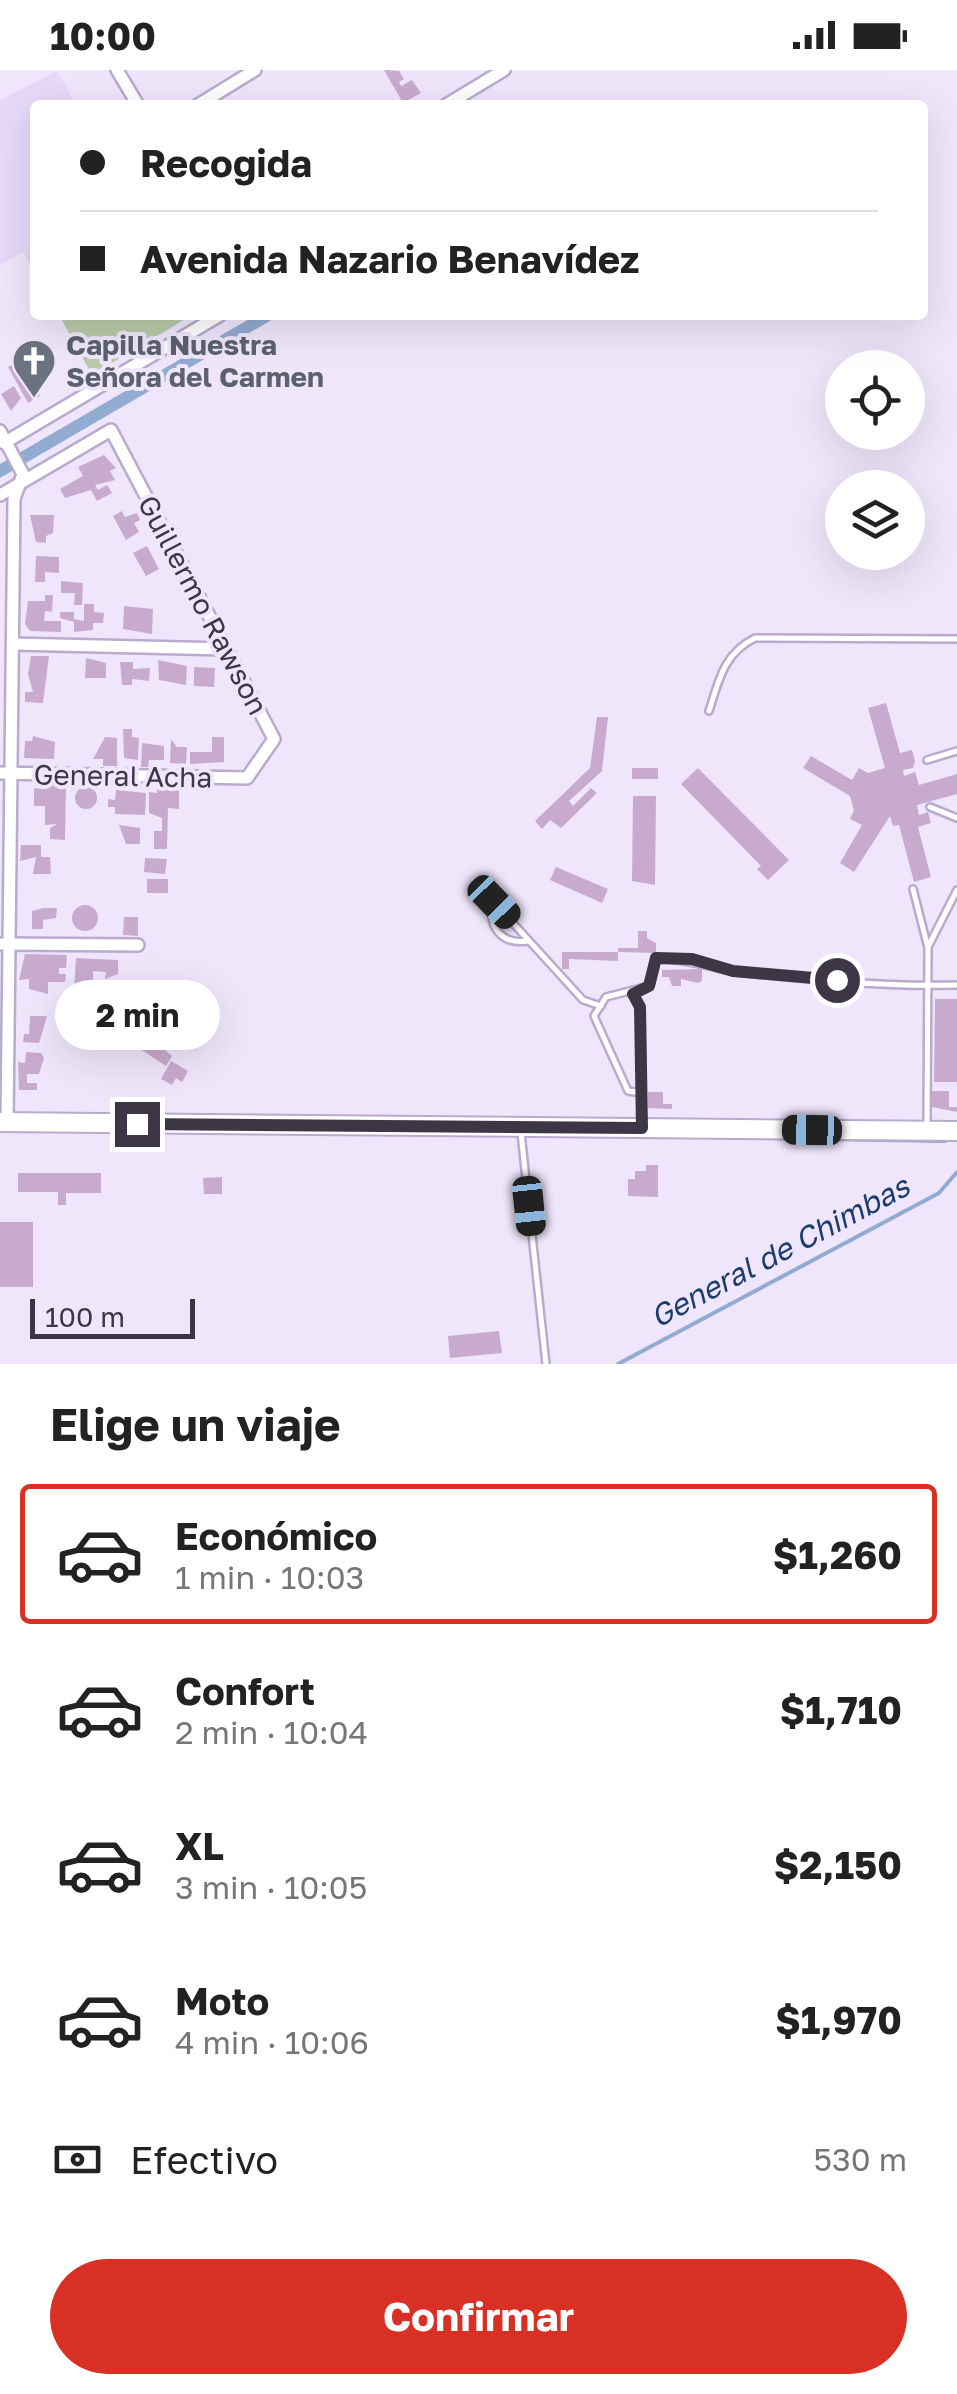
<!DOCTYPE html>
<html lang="es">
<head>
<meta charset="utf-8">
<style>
	body { margin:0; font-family:"Golos Text",sans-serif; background:#f6f6f6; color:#222; height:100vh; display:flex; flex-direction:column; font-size:38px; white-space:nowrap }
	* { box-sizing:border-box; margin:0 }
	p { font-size:32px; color:#767676 }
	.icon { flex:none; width:55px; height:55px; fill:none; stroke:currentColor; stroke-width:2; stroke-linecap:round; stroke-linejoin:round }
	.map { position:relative; height:1294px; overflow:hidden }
	.side { display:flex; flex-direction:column; background:#fff; flex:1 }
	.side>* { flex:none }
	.banner { position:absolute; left:30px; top:30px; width:898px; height:220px; border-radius:10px; box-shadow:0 10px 40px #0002; display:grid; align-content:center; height:220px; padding:0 50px; background:#fff }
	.buttons { position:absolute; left:825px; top:280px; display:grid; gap:20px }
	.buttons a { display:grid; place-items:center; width:100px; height:100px; border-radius:50%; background:#fff; box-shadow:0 10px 40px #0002; font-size:50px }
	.scale { position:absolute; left:30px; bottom:25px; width:165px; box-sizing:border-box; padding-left:10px; border:5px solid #3d3745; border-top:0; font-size:28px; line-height:35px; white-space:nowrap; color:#3d3745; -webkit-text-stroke:8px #efe6fb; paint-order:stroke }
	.end { position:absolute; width:45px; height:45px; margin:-22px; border:12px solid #3d3745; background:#fff; box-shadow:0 0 0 5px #fff }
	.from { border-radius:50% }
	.bubble { position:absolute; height:70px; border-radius:35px; background:#fff; box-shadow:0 10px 40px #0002; font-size:32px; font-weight:700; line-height:70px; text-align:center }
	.car { position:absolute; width:30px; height:60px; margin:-30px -15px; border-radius:12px; box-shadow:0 0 8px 2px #0007; background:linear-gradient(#222 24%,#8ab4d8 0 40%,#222 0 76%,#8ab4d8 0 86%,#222 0) }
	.banner b { display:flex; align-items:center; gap:35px; height:95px; font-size:38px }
	.banner b+b { border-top:2px solid #e0e0e0 }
	.banner i { width:25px; height:25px; background:#222 }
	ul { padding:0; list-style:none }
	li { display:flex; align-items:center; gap:30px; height:140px; margin:0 20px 15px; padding:0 30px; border:5px solid transparent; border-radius:10px }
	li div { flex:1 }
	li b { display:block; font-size:38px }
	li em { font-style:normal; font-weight:700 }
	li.selected { border-color:#d93025 }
	li>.icon { width:90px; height:90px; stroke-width:1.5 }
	h2 { padding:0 50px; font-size:45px; line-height:120px }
	.pay { display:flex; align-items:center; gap:25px; height:110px; padding:0 50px; font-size:38px }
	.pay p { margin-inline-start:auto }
	.cta { display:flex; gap:20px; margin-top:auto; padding:20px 50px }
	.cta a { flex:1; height:115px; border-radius:60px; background:#d93025; color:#fff; font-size:40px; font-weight:700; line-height:115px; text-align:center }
	.status { display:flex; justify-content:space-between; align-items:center; height:70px; padding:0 50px; background:#fff; direction:ltr }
	.status svg { height:28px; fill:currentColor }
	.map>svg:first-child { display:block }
	.built { fill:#e6d9f9 }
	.green { fill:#b8caaa }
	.water { fill:#92abd1 }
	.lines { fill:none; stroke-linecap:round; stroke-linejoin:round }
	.stream { stroke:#92abd1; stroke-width:4 }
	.building { fill:#c9aacf }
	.service-casing { stroke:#b8abcc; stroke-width:10 }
	.minor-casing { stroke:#b8abcc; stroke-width:16 }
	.primary-casing { stroke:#b8abcc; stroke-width:22 }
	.service { stroke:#fff; stroke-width:5 }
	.minor { stroke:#fff; stroke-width:11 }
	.primary { stroke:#fff; stroke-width:18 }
	.route { stroke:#3d3745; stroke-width:12 }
	.labels { text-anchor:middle; stroke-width:8; stroke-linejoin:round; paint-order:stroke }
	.worship-label { font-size:28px; font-weight:bold; fill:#5b616d; stroke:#efe6fb; text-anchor:start }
	.street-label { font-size:28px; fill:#3d3745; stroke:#efe6fb }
	.water-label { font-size:30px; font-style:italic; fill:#1c3c6c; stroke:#efe6fb }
</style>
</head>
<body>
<div class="status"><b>10:00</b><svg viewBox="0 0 49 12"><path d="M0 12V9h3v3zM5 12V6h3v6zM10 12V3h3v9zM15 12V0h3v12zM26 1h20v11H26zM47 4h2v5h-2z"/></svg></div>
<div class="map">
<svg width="957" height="1294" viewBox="0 0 957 1294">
	<rect width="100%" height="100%" fill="#efe6fb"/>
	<polygon class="built" points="57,1 76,35 35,35 35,195 32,197 23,182 0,195 0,30"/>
	<polygon class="green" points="59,245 192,245 92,305"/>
	<polygon class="water" points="256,245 280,245 0,408 0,394"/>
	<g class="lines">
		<g class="stream">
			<polyline points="710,1067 945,1071"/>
			<polyline points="618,1294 939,1123 957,1102"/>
		</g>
	</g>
	<g class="building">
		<polygon points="384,0 399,1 404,9 399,12 401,16 412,10 421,23 403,33"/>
		<polygon points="31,278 41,297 30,307 40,326 28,333 8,297 28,286 25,281"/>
		<polygon points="14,316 21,328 11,341 1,324"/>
		<polygon points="104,385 116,398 110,401 115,410 95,415 98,420 107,415 112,423 97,431 91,420 65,428 60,419 83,406 78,397"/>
		<polygon points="122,441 125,447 137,443 140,450 134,453 139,462 126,470 113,446"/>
		<polygon points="30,445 54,445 53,463 46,466 46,473 36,472"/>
		<polygon points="147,476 159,499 146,506 133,483"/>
		<polygon points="36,486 59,487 59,503 45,502 45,512 35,512"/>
		<polygon points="61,511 83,513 82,535 74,535 75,523 61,523"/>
		<polygon points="45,525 53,525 52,542 45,541 44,551 61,551 61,562 30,561 25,554 28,531 45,531"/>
		<polygon points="84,534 94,534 94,542 104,543 103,553 93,553 93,560 74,562 74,552 60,548 60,542 74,542 74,549 84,551"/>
		<polygon points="124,536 153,539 152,564 123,559"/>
		<polygon points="31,586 49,586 43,633 25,632 25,622 33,622 28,604"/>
		<polygon points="86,588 106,593 106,608 85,608"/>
		<polygon points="158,590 187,596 186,615 159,610"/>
		<polygon points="120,592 133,592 133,599 150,598 149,611 132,609 132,615 122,615"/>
		<polygon points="194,597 215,598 214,617 194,616"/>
		<polygon points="886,633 900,683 912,680 915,691 913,698 903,700 904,706 915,702 919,715 957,704 957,724 917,735 919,745 928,742 931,753 918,757 931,807 914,812 899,755 893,756 890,746 854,802 840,793 862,755 850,749 854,740 850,726 803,698 811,686 852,710 859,698 868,703 885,698 868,638"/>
		<polygon points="597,647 608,647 602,701 569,731 573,736 591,718 597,723 561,758 550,750 542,759 535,751 590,698"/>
		<polygon points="123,659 132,659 132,667 139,668 138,690 124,688"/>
		<polygon points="33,666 55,672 54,689 24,688 25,671 32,671"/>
		<polygon points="105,667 117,668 117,696 103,696 103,689 93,689"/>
		<polygon points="212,667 224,667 224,692 190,694 190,682 212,682"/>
		<polygon points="171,669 177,677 187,677 186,694 170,693"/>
		<polygon points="142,673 164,676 164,690 149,690 148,697 141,697"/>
		<rect x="632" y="698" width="26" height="11"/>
		<polygon points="698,698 789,790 768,810 757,799 761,796 681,714"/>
		<polygon points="45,714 66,714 65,770 50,769 50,758 57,754 45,755 45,736 34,736 34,718 45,719"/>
		<polygon points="157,715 179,721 179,739 168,738 167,779 154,779 154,761 162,761 162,748 149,743 149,722 157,723"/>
		<circle cx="86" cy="728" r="11"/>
		<polygon points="116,720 146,723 145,745 115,744 115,737 108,737 108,729 115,730"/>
		<polygon points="633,726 656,726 655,815 632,811"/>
		<polygon points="119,755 140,758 140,774 126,774"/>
		<polygon points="21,775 41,775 41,787 50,787 51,804 33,804 36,787 20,791"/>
		<polygon points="145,788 167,789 165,804 144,802"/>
		<polygon points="556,797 608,819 602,833 550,810"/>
		<rect x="147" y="809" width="21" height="14"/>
		<circle cx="85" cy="848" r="13"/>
		<polygon points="43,838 57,838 56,848 43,850 43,859 32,859 32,841"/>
		<polygon points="124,847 138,847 138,866 123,865"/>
		<polygon points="638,861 647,861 647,868 656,873 656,883 618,882 618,878 638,878"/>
		<polygon points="562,882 618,882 618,891 569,889 569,899 562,899"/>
		<polygon points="25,884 67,885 66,898 59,898 59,904 66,904 65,912 48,912 48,924 29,919 29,909 19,910"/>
		<polygon points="76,888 118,890 118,904 105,909 106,902 93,901 93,911 83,911 74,920"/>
		<polygon points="702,899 702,911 698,913 681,909 681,916 672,916 669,907 662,907 662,900"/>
		<polygon points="935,929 957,929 957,1012 934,1012"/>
		<polygon points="30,946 47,946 39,973 23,972 24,964 29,964"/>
		<polygon points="142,960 172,986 166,996 137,977"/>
		<polygon points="26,982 41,983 44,988 39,1004 27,1004 27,1013 37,1013 37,1020 19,1020 18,992 25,993"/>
		<polygon points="171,991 188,1001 182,1012 176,1008 172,1015 161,1009"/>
		<polygon points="932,1021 949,1021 949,1037 957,1037 957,1042 932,1037"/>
		<polygon points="648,1022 663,1022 663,1034 672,1034 672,1039 648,1038"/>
		<polygon points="646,1095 658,1095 658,1127 628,1126 628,1109 635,1109 635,1101 646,1101"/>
		<polygon points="18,1103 101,1103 101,1123 66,1123 66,1135 58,1135 58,1122 18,1122"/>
		<polygon points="222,1107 222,1124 204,1124 203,1108"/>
		<rect x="0" y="1152" width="33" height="65"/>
		<polygon points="499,1261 502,1283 450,1288 448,1266"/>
	</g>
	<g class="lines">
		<defs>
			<g id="service">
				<path d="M709,641C719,610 724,583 755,568L957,569"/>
				<polyline points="927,690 957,681"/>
				<polyline points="930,737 957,748"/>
				<polyline points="481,818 583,930 601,936"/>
				<polyline points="913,819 928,878 927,1054"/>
				<path d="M494,831C486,857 502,875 528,871"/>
				<polyline points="929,875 957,820"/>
				<path d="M633,924L640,937L642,1023L628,1021L594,946L606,927L649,916L655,888C689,889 709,898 739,902C811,910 885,917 957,915"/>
				<polyline points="641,1055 642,1023"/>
				<polyline points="521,1063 546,1294"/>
			</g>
			<g id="minor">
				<polyline points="117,0 138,35"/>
				<polyline points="198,35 255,0"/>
				<polyline points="446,35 504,0"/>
				<polyline points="0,361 23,404 14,429 7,1052"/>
				<polyline points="4,373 220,245"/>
				<polyline points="0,425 111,360 274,669 247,708 0,703"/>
				<polyline points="13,574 226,579"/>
				<polyline points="0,874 138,875"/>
			</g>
			<polyline id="primary" points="0,1052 957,1061"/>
		</defs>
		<use href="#service" class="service-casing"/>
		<use href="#minor" class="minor-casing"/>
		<use href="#primary" class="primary-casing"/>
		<use href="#service" class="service"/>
		<use href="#minor" class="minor"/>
		<use href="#primary" class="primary"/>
	</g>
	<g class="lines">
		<polyline class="route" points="137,1054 642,1058 640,937 633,924 649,916 656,888 692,889 733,901 837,910"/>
	</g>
	<defs>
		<symbol id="church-pin" viewBox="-11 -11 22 30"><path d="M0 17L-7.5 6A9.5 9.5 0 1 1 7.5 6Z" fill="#6b7280" stroke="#efe6fb"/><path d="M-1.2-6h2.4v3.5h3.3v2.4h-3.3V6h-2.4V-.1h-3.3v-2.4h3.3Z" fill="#fff"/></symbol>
	</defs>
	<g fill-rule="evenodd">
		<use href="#church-pin" x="9" y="266" width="50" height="68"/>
	</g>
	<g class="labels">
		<g class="worship-label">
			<text x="66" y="285">Capilla Nuestra<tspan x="66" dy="32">Señora del Carmen</tspan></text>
		</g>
		<g class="street-label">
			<text transform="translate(203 535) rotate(62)" y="10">Guillermo Rawson</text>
			<text transform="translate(123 706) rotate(1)" y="10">General Acha</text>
		</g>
		<g class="water-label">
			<text transform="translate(780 1182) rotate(-28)" y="10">General de Chimbas</text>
		</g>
	</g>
</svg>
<div class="buttons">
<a><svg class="icon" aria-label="locate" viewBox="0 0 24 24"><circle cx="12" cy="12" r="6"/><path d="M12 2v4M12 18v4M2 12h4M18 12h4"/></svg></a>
<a><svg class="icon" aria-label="layers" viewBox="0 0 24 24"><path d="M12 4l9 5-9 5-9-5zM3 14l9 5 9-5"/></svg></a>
</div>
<div class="scale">100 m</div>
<i class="end from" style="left:837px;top:910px"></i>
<i class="end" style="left:137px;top:1054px"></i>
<div class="bubble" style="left:55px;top:910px;width:165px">2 min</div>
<i class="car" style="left:494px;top:832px;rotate:136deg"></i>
<i class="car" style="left:812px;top:1060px;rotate:271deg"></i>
<i class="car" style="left:529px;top:1136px;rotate:174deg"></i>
<div class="banner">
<b><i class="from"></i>Recogida</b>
<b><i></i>Avenida Nazario Benavídez</b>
</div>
</div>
<section class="side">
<h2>Elige un viaje</h2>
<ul>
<li class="selected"><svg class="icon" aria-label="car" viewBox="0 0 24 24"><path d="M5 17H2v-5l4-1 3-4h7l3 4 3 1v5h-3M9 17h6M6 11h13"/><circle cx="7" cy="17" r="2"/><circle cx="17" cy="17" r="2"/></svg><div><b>Económico</b><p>1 min · 10:03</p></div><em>$1,260</em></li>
<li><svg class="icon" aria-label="car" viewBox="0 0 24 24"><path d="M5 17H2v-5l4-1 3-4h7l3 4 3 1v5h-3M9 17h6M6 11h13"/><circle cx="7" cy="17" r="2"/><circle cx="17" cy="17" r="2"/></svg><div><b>Confort</b><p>2 min · 10:04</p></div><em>$1,710</em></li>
<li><svg class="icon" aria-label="car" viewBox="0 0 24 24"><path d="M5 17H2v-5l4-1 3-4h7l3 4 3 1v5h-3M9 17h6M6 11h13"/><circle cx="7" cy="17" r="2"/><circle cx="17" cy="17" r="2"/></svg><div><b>XL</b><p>3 min · 10:05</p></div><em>$2,150</em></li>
<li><svg class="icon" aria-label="car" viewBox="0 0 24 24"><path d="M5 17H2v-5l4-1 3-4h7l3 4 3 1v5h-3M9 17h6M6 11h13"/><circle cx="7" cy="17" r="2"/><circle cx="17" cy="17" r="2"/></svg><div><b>Moto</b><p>4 min · 10:06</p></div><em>$1,970</em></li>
</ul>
<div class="pay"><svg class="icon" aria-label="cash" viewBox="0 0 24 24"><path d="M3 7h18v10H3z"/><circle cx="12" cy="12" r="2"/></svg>Efectivo<p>530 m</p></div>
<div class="cta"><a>Confirmar</a></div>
</section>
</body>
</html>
